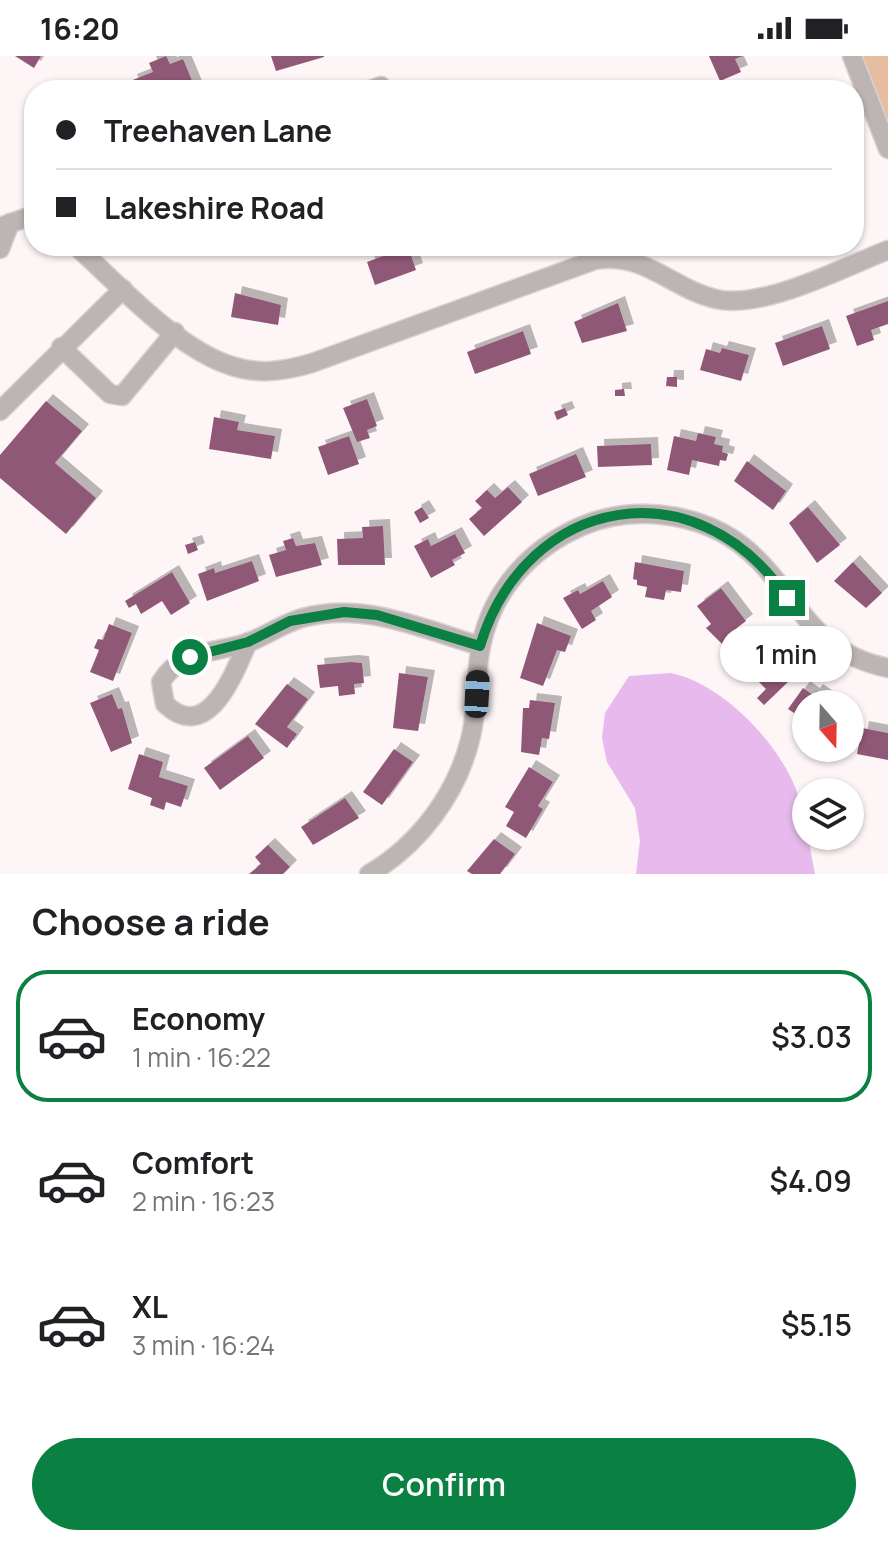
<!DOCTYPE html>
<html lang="en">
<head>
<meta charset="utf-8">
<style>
	body { margin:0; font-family:Manrope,sans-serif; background:#f2f2f2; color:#202124; height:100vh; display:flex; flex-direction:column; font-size:30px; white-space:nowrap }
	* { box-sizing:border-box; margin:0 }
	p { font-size:26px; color:#757577 }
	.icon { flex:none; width:44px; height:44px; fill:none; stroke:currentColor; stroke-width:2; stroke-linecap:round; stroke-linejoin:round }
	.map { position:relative; height:818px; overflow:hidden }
	.drawer { display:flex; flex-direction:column; background:#fff; flex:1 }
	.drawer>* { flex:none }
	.banner { position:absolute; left:24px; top:24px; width:840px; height:176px; border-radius:32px; box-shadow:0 2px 6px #0004; display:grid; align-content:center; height:176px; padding:0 32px; background:#fff }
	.needle { width:52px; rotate:160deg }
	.controls { position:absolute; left:792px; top:634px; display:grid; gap:16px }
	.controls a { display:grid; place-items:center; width:72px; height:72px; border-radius:50%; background:#fff; box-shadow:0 2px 6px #0004; font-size:40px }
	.end { position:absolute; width:36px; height:36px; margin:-18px; border:10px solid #0b8043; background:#fff; box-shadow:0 0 0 4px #fff }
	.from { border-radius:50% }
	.bubble { position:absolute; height:56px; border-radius:28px; background:#fff; box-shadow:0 2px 6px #0004; font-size:26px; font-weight:600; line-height:56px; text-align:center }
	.car { position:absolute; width:24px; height:48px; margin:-24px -12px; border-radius:10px; box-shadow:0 0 6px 2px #0007; background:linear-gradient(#222 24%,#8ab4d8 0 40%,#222 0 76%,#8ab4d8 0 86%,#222 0) }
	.banner b { display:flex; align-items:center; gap:28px; height:76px; font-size:30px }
	.banner b+b { border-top:2px solid #e0e0e0 }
	.banner i { width:20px; height:20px; background:#202124 }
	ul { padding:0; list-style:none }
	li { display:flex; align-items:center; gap:24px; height:132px; margin:0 16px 12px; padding:0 16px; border:4px solid transparent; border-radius:32px }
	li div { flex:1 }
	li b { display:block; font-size:30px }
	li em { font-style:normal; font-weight:600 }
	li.active { border-color:#0b8043 }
	li>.icon { width:72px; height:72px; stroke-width:1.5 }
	h2 { padding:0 32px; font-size:36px; line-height:96px }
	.cta { display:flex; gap:16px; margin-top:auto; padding:16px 32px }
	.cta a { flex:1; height:92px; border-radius:48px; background:#0b8043; color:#fff; font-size:32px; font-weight:600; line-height:92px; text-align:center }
	.status { display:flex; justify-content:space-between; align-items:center; height:56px; padding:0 40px; background:#fff; direction:ltr }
	.status svg { height:22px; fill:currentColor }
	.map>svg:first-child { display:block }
	.green { fill:#e7bda2 }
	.water { fill:#e7b9ec }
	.building { fill:#905877; filter:url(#shadow) }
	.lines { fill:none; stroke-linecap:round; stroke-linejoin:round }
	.minor-casing { stroke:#d9d1d2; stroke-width:21 }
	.minor { stroke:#bdb5b4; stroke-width:18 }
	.route { stroke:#0b8043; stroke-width:10 }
</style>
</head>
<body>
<div class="status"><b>16:20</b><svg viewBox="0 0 49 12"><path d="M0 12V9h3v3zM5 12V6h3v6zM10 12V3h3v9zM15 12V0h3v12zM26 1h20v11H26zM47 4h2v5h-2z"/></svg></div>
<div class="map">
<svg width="888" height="818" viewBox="0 0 888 818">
	<defs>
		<filter id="shadow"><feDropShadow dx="7" dy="-7" stdDeviation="0" flood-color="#0004"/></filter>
	</defs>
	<rect width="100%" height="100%" fill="#fdf5f6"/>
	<polygon class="green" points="858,0 888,0 888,76"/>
	<path class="water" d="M671,617C723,628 779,687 797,736C807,763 809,789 815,818H636L640,785L635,752L607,706L602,682L605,657L629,620Z"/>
	<g class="building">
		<polygon points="15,0 41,0 34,12"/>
		<polygon points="166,0 170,8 183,3 196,34 134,34 130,25 153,16 149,7"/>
		<polygon points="271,0 324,0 324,1 276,15"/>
		<polygon points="709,0 743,0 735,3 741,16 720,25"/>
		<polygon points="408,191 416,214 375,229 367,206"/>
		<polygon points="235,237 281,249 278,269 231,261"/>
		<polygon points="888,245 888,268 871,274 874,284 857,290 846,260"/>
		<polygon points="618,247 627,275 582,287 574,266"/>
		<polygon points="822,270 830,293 783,310 775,287"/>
		<polygon points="523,275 531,298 475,318 467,296"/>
		<polygon points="722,292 749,299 741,325 700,314 706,293 720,297"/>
		<polygon points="667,321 677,321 677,331 666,330"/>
		<polygon points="624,333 625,340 615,340 615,334"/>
		<polygon points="367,343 377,370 367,374 370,382 357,386 343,352"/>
		<polygon points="46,345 82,375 55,407 96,442 66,478 0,422 0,399"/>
		<polygon points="565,352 568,359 557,364 554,356"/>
		<polygon points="214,361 239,366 237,374 275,380 271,403 209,393"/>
		<polygon points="698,377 716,381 714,388 723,390 722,396 728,398 726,405 720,404 719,410 692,404 689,419 667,414 674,380 696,385"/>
		<polygon points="349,380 359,408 328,419 318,391"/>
		<polygon points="651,388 652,409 598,411 597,390"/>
		<polygon points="576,398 586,421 538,440 529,418"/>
		<polygon points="747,405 786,435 773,454 734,425"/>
		<polygon points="508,431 522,446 484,480 469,463 482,452 475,445 487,434 495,442"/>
		<polygon points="422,451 429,462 420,467 414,456"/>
		<polygon points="808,451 840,489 817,507 789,467"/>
		<polygon points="383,470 385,509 338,509 337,483 363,482 362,471"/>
		<polygon points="455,478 465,497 452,504 455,509 431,522 414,490 428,483 431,490"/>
		<polygon points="293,482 296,490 315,487 322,509 276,521 269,499 286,494 283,485"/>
		<polygon points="195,486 198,494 188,498 185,489"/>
		<polygon points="252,505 259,525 207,545 198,518 214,512 215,517"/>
		<polygon points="635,506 684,515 681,536 666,534 664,544 645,541 647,531 637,529 637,524 633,523"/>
		<polygon points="853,506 882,537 866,552 834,525"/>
		<polygon points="172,516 190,547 171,559 162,545 141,558 136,548 129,552 125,545"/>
		<polygon points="603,525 612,541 591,555 596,564 582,573 563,542 578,534 580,538"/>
		<polygon points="721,532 746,565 729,578 736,587 727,593 706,572 711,568 697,550"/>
		<polygon points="537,567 571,580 565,596 557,594 543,630 520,622"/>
		<polygon points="109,568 132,577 113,625 90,616 99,594 94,592 98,583 103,584"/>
		<polygon points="755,586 782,609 780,611 791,623 764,649 757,642 766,633 749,616 754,612 740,596"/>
		<polygon points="351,606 362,607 364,627 354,628 355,638 339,640 338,630 320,632 317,609"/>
		<polygon points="399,617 428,621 418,675 393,672"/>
		<polygon points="287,628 308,643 287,671 297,678 287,692 255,668"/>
		<polygon points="803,632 813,639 816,635 835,648 806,648 806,665 788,653"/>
		<polygon points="112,638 118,653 122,652 132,687 111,696 90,647"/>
		<polygon points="530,644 555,647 549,683 542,682 539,699 521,696 523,652 529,652"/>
		<polygon points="862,672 888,677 888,704 857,698"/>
		<polygon points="248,680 264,702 220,734 204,712"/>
		<polygon points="394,693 413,706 382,749 363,736"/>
		<polygon points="139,698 163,706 159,721 188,730 181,751 166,746 164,754 150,749 152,742 128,733"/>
		<polygon points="529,711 553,726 538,750 543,753 526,782 506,770 514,756 505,751"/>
		<polygon points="345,742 359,762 313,789 301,771"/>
		<polygon points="494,783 515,798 500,818 472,818 467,815"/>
		<polygon points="268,789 290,811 283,818 249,818 261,808 255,801"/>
	</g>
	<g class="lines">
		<defs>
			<g id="minor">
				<polyline points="852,0 888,93"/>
				<polyline points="370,34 381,30"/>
				<polyline points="0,171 34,159"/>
				<path d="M76,190C118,228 178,294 232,310C259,319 285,315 312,307L595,204C644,195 672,233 716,243C763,254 844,211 888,194"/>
				<polyline points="0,193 10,167"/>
				<polyline points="61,291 110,338 122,340 175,276"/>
				<polyline points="0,355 123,233"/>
				<path d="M248,586C234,617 208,689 165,648L161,626C180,594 215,597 247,587C266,580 282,568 302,562C363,545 423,573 480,590"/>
				<path d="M369,818C419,789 458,737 471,680C478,650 475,619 481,590C492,534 531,492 582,470C639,446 713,458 757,503C804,550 813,596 888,612"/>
			</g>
		</defs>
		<use href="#minor" class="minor-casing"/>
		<use href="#minor" class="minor"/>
	</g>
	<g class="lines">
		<path class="route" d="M190,601L248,586L290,565L344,556L377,559L480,590C526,438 698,409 787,542"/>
	</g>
</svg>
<div class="controls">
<a><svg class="needle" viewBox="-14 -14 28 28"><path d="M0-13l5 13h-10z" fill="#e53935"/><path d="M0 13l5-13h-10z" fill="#757577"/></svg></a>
<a><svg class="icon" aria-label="layers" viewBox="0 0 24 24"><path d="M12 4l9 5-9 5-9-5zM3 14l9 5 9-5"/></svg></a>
</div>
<i class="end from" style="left:190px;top:601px"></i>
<i class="end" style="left:787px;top:542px"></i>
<div class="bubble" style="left:720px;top:570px;width:132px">1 min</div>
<i class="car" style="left:477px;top:638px;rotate:3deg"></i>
<div class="banner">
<b><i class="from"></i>Treehaven Lane</b>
<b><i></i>Lakeshire Road</b>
</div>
</div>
<section class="drawer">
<h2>Choose a ride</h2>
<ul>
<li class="active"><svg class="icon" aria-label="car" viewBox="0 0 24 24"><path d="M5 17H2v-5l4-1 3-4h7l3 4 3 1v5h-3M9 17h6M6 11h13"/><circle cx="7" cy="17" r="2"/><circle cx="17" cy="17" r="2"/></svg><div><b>Economy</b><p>1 min · 16:22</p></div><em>$3.03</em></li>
<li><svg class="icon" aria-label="car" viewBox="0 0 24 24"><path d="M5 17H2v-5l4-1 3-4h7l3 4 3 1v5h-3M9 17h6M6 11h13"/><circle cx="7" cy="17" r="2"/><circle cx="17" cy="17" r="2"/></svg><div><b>Comfort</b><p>2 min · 16:23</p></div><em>$4.09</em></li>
<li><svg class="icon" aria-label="car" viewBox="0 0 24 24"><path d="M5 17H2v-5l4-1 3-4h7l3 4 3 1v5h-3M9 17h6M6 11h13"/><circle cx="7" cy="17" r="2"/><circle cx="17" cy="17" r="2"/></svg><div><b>XL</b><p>3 min · 16:24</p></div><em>$5.15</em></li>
</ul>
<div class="cta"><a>Confirm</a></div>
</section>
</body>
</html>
